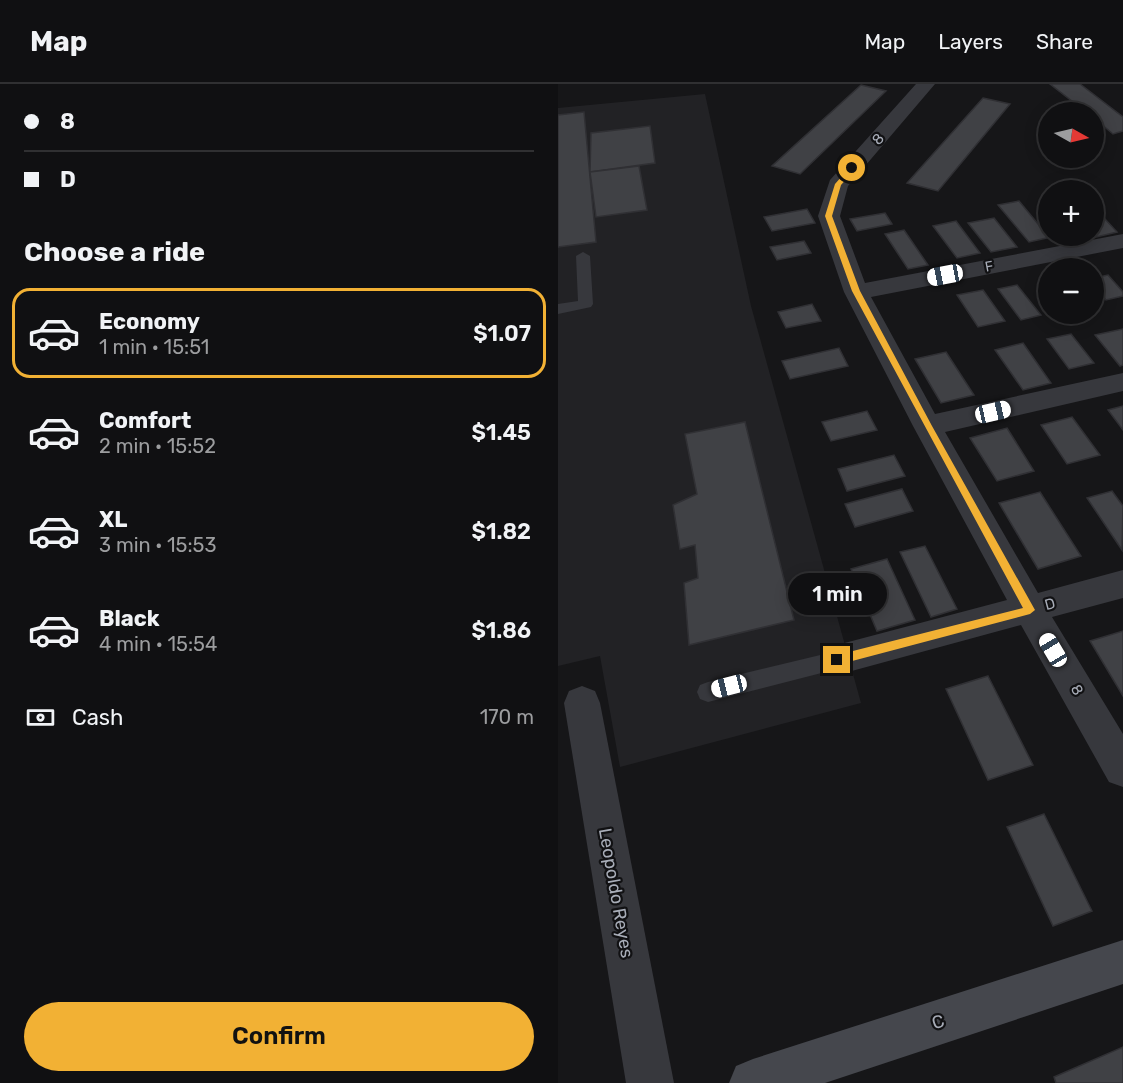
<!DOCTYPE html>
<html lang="en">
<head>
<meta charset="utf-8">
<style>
	body { margin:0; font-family:Rubik,sans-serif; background:#1e1e20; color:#f1f3f6; height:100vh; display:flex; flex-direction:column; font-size:22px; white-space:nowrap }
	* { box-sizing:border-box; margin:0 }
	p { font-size:20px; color:#9c9d9f }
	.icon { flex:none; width:33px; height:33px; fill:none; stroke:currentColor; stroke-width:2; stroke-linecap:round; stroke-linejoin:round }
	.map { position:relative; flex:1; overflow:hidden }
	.panel { display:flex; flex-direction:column; background:#101012; width:558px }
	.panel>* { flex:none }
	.guide { display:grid; align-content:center; height:132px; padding:0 24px; background:#101012 }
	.needle { width:39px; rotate:98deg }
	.controls { position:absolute; left:480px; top:18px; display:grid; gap:12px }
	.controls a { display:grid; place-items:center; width:66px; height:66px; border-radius:50%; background:#101012; box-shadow:0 3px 15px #0003,0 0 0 2px #303032; font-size:30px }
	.end { position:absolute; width:27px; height:27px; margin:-14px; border:8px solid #f2b134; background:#111; box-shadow:0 0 0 3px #111 }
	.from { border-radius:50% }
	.bubble { position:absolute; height:42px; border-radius:21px; background:#101012; box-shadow:0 3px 15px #0003,0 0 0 2px #303032; font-size:20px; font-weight:600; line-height:42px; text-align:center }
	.car { position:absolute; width:18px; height:36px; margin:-18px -9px; border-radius:8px; box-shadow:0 0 4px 2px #0007; background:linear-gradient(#fff 24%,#345 0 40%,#fff 0 76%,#345 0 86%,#fff 0) }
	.guide b { display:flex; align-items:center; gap:21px; height:57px; font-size:22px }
	.guide b+b { border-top:2px solid #303032 }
	.guide i { width:15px; height:15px; background:#f1f3f6 }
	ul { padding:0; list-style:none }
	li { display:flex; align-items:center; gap:18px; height:90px; margin:0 12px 9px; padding:0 12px; border:3px solid transparent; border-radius:18px }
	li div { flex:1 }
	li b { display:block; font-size:22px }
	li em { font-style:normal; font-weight:600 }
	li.current { border-color:#f2b134 }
	li>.icon { width:54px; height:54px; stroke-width:1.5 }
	h2 { padding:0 24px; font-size:27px; line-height:72px }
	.pay { display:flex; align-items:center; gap:15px; height:66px; padding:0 24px; font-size:22px }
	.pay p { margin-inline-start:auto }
	.button { display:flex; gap:12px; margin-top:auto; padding:12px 24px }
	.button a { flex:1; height:69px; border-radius:36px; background:#f2b134; color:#111; font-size:24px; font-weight:600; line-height:69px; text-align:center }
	header { display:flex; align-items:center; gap:36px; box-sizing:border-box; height:84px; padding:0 30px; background:#101012; border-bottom:2px solid #303032 }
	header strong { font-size:28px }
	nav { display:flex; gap:33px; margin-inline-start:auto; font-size:21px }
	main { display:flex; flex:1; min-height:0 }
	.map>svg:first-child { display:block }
	.built { fill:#222225 }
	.building { fill:#404145; stroke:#303034; stroke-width:1.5 }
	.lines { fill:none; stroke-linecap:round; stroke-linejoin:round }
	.lane { fill:#37383d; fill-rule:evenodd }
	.street { fill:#37383d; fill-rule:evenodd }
	.secondary { fill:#45474d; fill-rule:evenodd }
	.route { fill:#f2b134 }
	.labels { text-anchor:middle; stroke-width:4.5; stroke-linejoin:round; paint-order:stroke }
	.far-street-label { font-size:14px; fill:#a8adb8; stroke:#111113 }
	.street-label { font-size:15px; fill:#a8adb8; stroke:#111113 }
	.near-street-label { font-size:18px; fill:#a8adb8; stroke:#111113 }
</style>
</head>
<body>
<header>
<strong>Map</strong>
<nav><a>Map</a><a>Layers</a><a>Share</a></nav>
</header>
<main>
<section class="panel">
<div class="guide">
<b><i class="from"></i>8</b>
<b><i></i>D</b>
</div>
<h2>Choose a ride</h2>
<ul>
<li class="current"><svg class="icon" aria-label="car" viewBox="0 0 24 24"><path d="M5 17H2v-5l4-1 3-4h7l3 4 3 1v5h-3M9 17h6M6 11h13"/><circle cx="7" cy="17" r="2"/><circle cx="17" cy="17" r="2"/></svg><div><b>Economy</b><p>1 min · 15:51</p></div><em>$1.07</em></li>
<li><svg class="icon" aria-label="car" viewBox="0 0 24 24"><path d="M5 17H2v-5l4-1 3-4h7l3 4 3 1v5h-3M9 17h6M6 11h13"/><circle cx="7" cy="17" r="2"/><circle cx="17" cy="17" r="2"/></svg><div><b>Comfort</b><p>2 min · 15:52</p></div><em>$1.45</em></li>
<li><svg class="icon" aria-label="car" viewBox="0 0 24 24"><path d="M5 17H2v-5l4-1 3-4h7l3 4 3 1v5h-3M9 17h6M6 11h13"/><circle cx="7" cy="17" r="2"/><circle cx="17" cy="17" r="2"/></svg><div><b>XL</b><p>3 min · 15:53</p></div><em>$1.82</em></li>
<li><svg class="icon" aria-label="car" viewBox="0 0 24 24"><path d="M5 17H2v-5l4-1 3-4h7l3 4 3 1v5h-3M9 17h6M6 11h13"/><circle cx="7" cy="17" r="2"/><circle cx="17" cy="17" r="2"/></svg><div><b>Black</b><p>4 min · 15:54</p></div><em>$1.86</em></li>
</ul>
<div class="pay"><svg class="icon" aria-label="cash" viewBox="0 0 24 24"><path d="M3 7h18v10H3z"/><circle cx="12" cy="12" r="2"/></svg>Cash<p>170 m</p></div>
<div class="button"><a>Confirm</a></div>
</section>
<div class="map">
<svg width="565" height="999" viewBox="0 0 565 999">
	<rect width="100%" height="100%" fill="#161618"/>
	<polygon class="built" points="147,10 193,222 303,619 62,683 42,572 0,582 0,24"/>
	<g class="building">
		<polygon points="492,0 522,0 565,33 565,47 555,50 536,34 536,28 528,28"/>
		<polygon points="303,1 328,7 242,90 214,82"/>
		<polygon points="425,14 452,20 380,107 349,99"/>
		<polygon points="26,28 38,158 0,163 0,31"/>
		<polygon points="92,42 97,79 32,88 33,49"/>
		<polygon points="81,82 89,126 38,133 32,88"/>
		<polygon points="461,117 490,152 493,153 471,158 440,121"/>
		<polygon points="536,123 559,148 534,154 532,152 536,152"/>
		<polygon points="249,125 257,139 214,147 206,133"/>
		<polygon points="327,129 334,140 299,147 292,135"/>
		<polygon points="436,134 459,163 433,168 410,139"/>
		<polygon points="398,137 422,169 399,174 375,142"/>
		<polygon points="346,146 370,181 350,185 327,150"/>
		<polygon points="246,157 253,169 219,176 212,163"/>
		<polygon points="550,191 565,208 565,212 548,216 536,201 536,194"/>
		<polygon points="459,201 483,231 463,236 440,205"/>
		<polygon points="425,206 447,237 420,243 399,211"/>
		<polygon points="254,220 263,237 228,244 220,228"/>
		<polygon points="565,245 565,281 562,282 537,251"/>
		<polygon points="513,250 536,279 511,285 489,255"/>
		<polygon points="465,259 493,299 465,306 437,266"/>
		<polygon points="281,264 290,282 232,295 224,277"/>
		<polygon points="388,268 416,311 383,319 357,275"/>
		<polygon points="565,322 565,346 550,326"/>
		<polygon points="309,327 319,346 273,357 264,338"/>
		<polygon points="514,333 542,371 509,380 483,341"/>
		<polygon points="187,338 236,536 131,561 126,499 140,494 137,461 122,465 115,421 139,410 127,350"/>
		<polygon points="449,344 476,387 439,397 412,354"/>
		<polygon points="336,371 347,392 289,407 280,385"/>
		<polygon points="344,405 355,427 297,443 287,420"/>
		<polygon points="554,407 565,422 564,466 529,414"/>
		<polygon points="482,408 523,472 480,485 441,419"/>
		<polygon points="367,462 399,525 373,533 342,468"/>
		<polygon points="329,475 357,536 319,547 293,485"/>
		<polygon points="565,547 565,612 532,557"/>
		<polygon points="430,592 475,681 430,696 388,605"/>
		<polygon points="486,730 534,827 495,842 449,743"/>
		<polygon points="565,963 565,999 498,999 496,993"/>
	</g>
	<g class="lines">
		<g class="lane">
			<polygon points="25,168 32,172 35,220 33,223 0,230 0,220 20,217 18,172"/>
			<polygon points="279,567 286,570 289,576 286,582 279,585 150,618 142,615 139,608 142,601 150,598"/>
		</g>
		<g class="street">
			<polygon points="358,0 377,0 290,102 282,132 307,199 565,150 565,164 313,213 377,330 565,289 565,307 387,348 480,509 565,486 565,514 494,533 565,650 565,703 551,698 463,541 279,591 267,587 261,576 267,565 279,561 449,516 355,342 286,208 260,132 272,96"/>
			<polygon points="24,602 37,607 42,619 116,999 68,999 6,619 11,607"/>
		</g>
		<polygon class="secondary" points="565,856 565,900 267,999 171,999 178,982 195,975"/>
	</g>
	<polygon class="route" points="292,83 298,84 283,101 274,132 302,207 374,342 477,526 472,530 279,581 274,576 279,571 465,524 294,207 267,132 277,100"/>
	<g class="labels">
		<g class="far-street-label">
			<text transform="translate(431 182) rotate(-11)" y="5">F</text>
		</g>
		<g class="street-label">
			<text transform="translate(320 55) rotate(-49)" y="5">8</text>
			<text transform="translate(492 520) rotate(-15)" y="5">D</text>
			<text transform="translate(519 606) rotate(60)" y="5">8</text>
		</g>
		<g class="near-street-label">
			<text transform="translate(58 809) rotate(80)" y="6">Leopoldo Reyes</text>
			<text transform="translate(380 938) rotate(-18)" y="6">C</text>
		</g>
	</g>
</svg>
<div class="controls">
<a><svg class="needle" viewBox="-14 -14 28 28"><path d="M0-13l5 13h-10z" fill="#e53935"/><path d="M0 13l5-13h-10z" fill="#9c9d9f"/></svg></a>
<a>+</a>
<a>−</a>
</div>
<i class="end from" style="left:294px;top:84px"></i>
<i class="end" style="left:279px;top:576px"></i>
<div class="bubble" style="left:230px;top:489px;width:99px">1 min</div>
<i class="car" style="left:387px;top:191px;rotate:259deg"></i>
<i class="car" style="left:435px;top:328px;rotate:77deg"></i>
<i class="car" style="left:495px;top:566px;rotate:329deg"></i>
<i class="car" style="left:171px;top:602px;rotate:256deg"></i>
</div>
</main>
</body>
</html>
